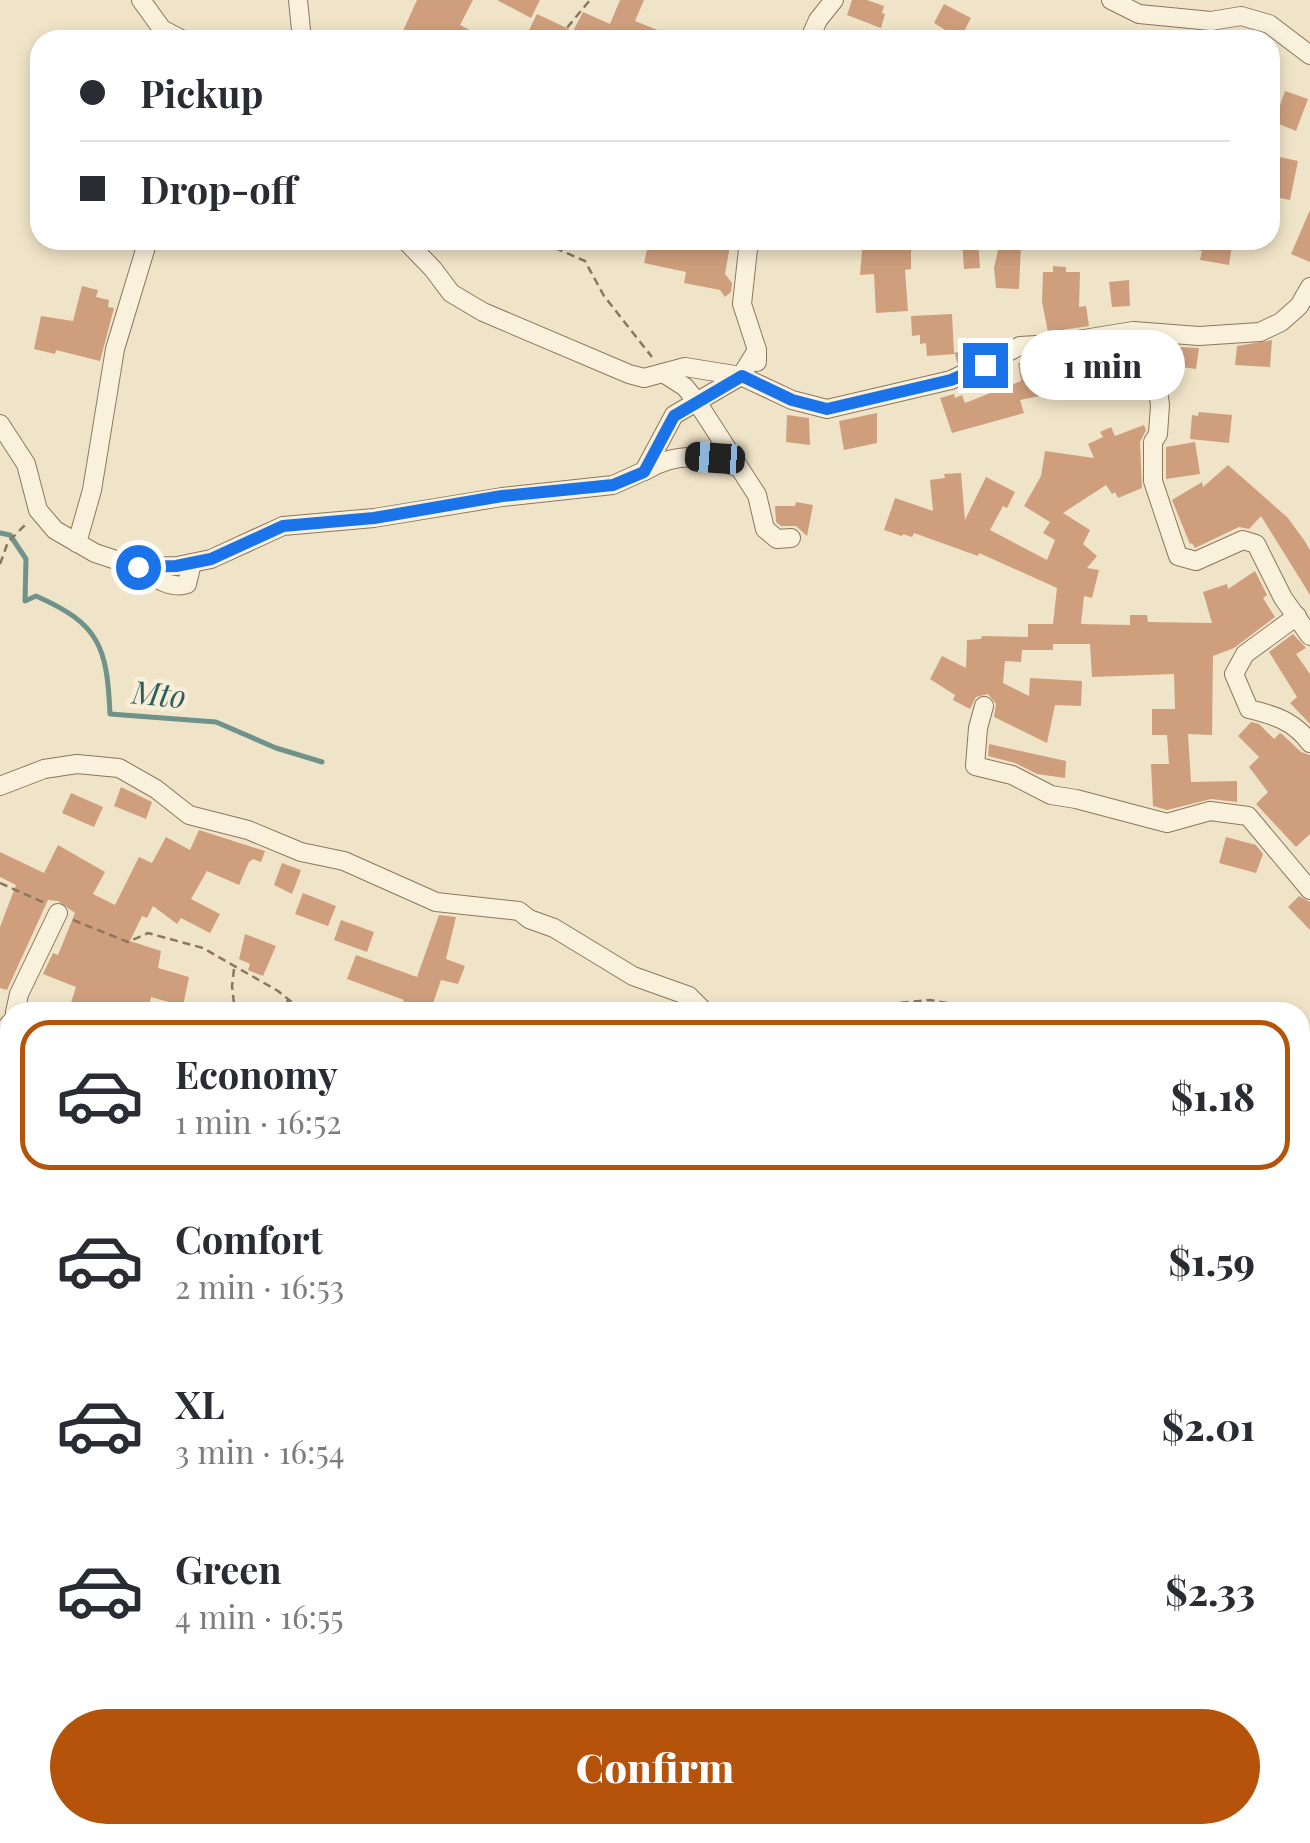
<!DOCTYPE html>
<html lang="en">
<head>
<meta charset="utf-8">
<style>
	body { margin:0; font-family:"Playfair Display",serif; background:#f2f2f3; color:#2b2b33; height:100vh; display:flex; flex-direction:column; font-size:38px; white-space:nowrap }
	* { box-sizing:border-box; margin:0 }
	p { font-size:32px; color:#7c7c81 }
	.icon { flex:none; width:55px; height:55px; fill:none; stroke:currentColor; stroke-width:2; stroke-linecap:round; stroke-linejoin:round }
	.map { position:relative; flex:1; overflow:hidden }
	.panel { position:absolute; left:0px; top:1002px; width:1310px; height:842px; display:flex; flex-direction:column; background:#fff; border-radius:30px 30px 0 0; box-shadow:0 5px 15px #0003 }
	.panel>* { flex:none }
	.top-card { position:absolute; left:30px; top:30px; width:1250px; height:220px; border-radius:30px; box-shadow:0 5px 15px #0003; display:grid; align-content:center; height:220px; padding:0 50px; background:#fff }
	.end { position:absolute; width:45px; height:45px; margin:-22px; border:12px solid #1a73e8; background:#fff; box-shadow:0 0 0 5px #fff }
	.from { border-radius:50% }
	.bubble { position:absolute; height:70px; border-radius:35px; background:#fff; box-shadow:0 5px 15px #0003; font-size:32px; font-weight:800; line-height:70px; text-align:center }
	.car { position:absolute; width:30px; height:60px; margin:-30px -15px; border-radius:12px; box-shadow:0 0 8px 2px #0007; background:linear-gradient(#222 24%,#8ab4d8 0 40%,#222 0 76%,#8ab4d8 0 86%,#222 0) }
	.top-card b { display:flex; align-items:center; gap:35px; height:95px; font-size:38px }
	.top-card b+b { border-top:2px solid #e1e1e2 }
	.top-card i { width:25px; height:25px; background:#2b2b33 }
	ul { padding:18px 0 0; list-style:none }
	li { display:flex; align-items:center; gap:30px; height:150px; margin:0 20px 15px; padding:0 30px; border:5px solid transparent; border-radius:30px }
	li div { flex:1 }
	li b { display:block; font-size:38px }
	li em { font-style:normal; font-weight:800 }
	li.selected { border-color:#b45309 }
	li>.icon { width:90px; height:90px; stroke-width:1.5 }
	.primary-button { display:flex; gap:20px; margin-top:auto; padding:20px 50px }
	.primary-button a { flex:1; height:115px; border-radius:60px; background:#b45309; color:#fff; font-size:40px; font-weight:800; line-height:115px; text-align:center }
	.map>svg:first-child { display:block }
	.lines { fill:none; stroke-linecap:round; stroke-linejoin:round }
	.stream { stroke:#6f938a; stroke-width:5 }
	.building { fill:#cf9f7d }
	.street-casing { stroke:#8d765c; stroke-width:20 }
	.path { stroke:#8d765c; stroke-width:2.5; stroke-dasharray:8 5; stroke-linecap:butt }
	.street { stroke:#faf1dc; stroke-width:18 }
	.route { stroke:#1a73e8; stroke-width:12 }
	.labels { text-anchor:middle; stroke-width:9; stroke-linejoin:round; paint-order:stroke }
	.water-label { font-size:32px; font-style:italic; fill:#2f5d5a; stroke:#f7eed8 }
</style>
</head>
<body>
<div class="map">
<svg width="1310" height="1843" viewBox="0 0 1310 1843">
	<rect width="100%" height="100%" fill="#f0e4c8"/>
	<g class="lines">
		<path class="stream" d="M0,533L10,535L26,559L25,601L36,596C100,624 107,647 110,714L216,722L276,748L322,762"/>
	</g>
	<g class="building">
		<polygon points="417,0 473,0 460,25 489,40 416,40 402,33"/>
		<polygon points="497,0 540,0 531,18"/>
		<polygon points="620,0 644,0 635,21 683,40 581,40 571,35 583,12 610,24"/>
		<polygon points="852,0 867,0 884,6 882,13 885,14 881,28 847,15"/>
		<polygon points="944,4 971,18 960,39 934,23"/>
		<polygon points="537,14 569,29 564,40 524,40"/>
		<polygon points="1285,91 1308,99 1296,131 1274,122"/>
		<polygon points="1270,155 1298,161 1290,200 1270,196"/>
		<polygon points="1310,210 1310,262 1291,254"/>
		<polygon points="649,240 731,240 725,274 732,283 731,292 725,297 720,290 684,283 686,272 644,263"/>
		<polygon points="863,240 911,240 911,269 905,270 908,311 876,313 874,274 860,275"/>
		<polygon points="969,240 978,240 980,268 964,269 962,241"/>
		<polygon points="1175,240 1226,240 1226,245 1232,245 1229,265 1200,260 1202,251 1175,246"/>
		<polygon points="1000,241 1021,245 1019,289 996,288 994,268"/>
		<polygon points="1053,266 1066,267 1066,272 1080,272 1079,307 1086,306 1089,326 1048,332 1042,302 1043,272 1053,272"/>
		<polygon points="1129,280 1130,306 1112,307 1109,282"/>
		<polygon points="82,286 98,290 96,297 109,300 108,307 114,308 100,361 56,350 55,354 34,349 41,316 73,321"/>
		<polygon points="952,314 954,353 1003,340 957,363 955,354 927,356 926,343 920,344 920,335 912,336 911,316"/>
		<polygon points="1272,340 1270,367 1235,365 1237,346"/>
		<polygon points="1178,347 1199,348 1196,369 1175,366"/>
		<polygon points="1080,352 1081,359 1115,354 1118,380 1020,400 1024,413 952,433 940,398 954,394 955,398 962,395 965,403 1021,381 1018,363"/>
		<polygon points="1199,412 1232,415 1229,443 1190,439 1192,415 1198,416"/>
		<polygon points="877,413 877,443 844,450 839,421"/>
		<polygon points="787,415 809,418 810,445 786,442"/>
		<polygon points="1144,425 1146,430 1140,442 1142,488 1118,498 1115,492 1112,494 1106,485 1063,513 1090,530 1083,544 1097,556 1087,568 1099,570 1092,598 1084,596 1081,624 1130,625 1130,615 1147,615 1148,622 1212,623 1203,592 1227,584 1228,589 1255,571 1267,595 1263,598 1275,617 1234,648 1213,656 1212,735 1188,734 1191,782 1237,781 1237,802 1211,799 1167,810 1153,806 1151,764 1169,764 1167,735 1152,735 1152,709 1175,709 1174,674 1092,677 1090,644 1053,644 1053,650 1022,650 1021,662 1005,661 1003,683 1029,696 1030,678 1082,681 1081,706 1055,705 1047,743 994,717 996,704 988,694 976,697 970,709 953,700 955,695 930,679 942,656 966,668 967,640 981,639 982,636 1028,637 1028,624 1053,624 1057,588 979,553 978,556 914,533 912,537 903,534 902,536 884,530 895,498 933,511 930,480 945,478 944,474 961,473 965,520 986,477 1015,492 1007,508 1003,506 990,530 1047,560 1055,540 1043,533 1050,522 1024,506 1041,476 1045,451 1094,458 1088,444 1103,437 1100,432 1111,427 1115,436"/>
		<polygon points="1195,442 1200,474 1166,479 1166,447"/>
		<polygon points="1228,465 1288,518 1304,540 1310,550 1310,595 1261,516 1249,529 1239,527 1195,548 1192,543 1190,544 1172,500 1202,482 1203,487"/>
		<polygon points="796,502 813,505 807,536 796,526 781,526 776,522 775,506 795,506"/>
		<polygon points="1293,634 1306,648 1296,654 1310,674 1310,724 1290,703 1297,697 1269,652"/>
		<polygon points="1251,722 1259,724 1274,739 1280,733 1283,735 1301,752 1310,755 1310,834 1296,847 1256,804 1268,792 1249,767 1259,757 1238,736"/>
		<polygon points="989,744 1066,761 1065,778 1037,774 1015,763 988,756"/>
		<polygon points="121,787 152,802 146,819 114,806"/>
		<polygon points="71,793 103,807 94,827 62,813"/>
		<polygon points="199,830 265,851 261,862 253,859 249,862 239,885 207,871 191,899 220,914 210,933 181,918 177,924 153,906 147,918 142,916 130,941 161,951 158,968 189,977 183,1006 151,997 148,1012 68,1012 76,987 43,974 53,953 58,955 75,913 58,901 48,900 7,990 0,988 0,927 16,885 0,877 0,852 44,873 58,845 105,872 93,894 115,905 139,857 152,863 166,837 190,850"/>
		<polygon points="1226,837 1256,845 1263,854 1256,873 1219,863"/>
		<polygon points="282,863 301,870 292,894 274,885"/>
		<polygon points="303,893 336,906 328,926 295,914"/>
		<polygon points="1299,896 1310,902 1310,930 1288,907"/>
		<polygon points="439,915 456,917 446,959 465,966 458,984 441,980 430,1012 399,1012 404,1000 347,979 356,955 417,977"/>
		<polygon points="341,920 374,932 367,952 334,940"/>
		<polygon points="245,934 276,946 263,976 248,970 250,964 239,959"/>
	</g>
	<g class="lines">
		<defs>
			<g id="street">
				<polyline points="141,0 162,29 183,40"/>
				<polyline points="298,0 302,40"/>
				<polyline points="1111,0 1139,14 1211,21 1241,16 1269,24 1310,55"/>
				<polyline points="809,40 818,20 834,0"/>
				<polyline points="405,240 433,269 451,293 483,312 629,374 644,378 685,367 741,376 792,400 827,409 951,380 1020,346 1053,344 1133,331 1199,336 1260,332 1281,322 1299,306 1310,287"/>
				<polyline points="749,240 742,304 757,350 757,362"/>
				<polyline points="1150,333 1160,405 1158,434 1153,442 1153,481 1178,556 1196,561 1243,540 1256,544 1283,598 1310,636"/>
				<polyline points="663,373 685,387 697,402 757,495 765,529 777,539 791,538"/>
				<polyline points="0,424 26,464 38,510 55,530 95,553 137,567 177,566 211,559 283,526 374,518 502,497 613,485 644,471 674,415 741,376 757,350"/>
				<path d="M645,471C674,452 705,454 737,467"/>
				<polyline points="77,543 92,490 115,349 148,240"/>
				<path d="M138,567C152,576 170,590 187,584L192,563"/>
				<path d="M1297,616L1245,654L1234,674L1249,709C1274,715 1294,721 1310,743"/>
				<polyline points="984,706 978,728 975,766 1012,775 1051,795 1076,799 1167,823 1210,811 1248,816 1310,890"/>
				<polyline points="0,786 44,769 77,764 119,768 156,789 189,815 248,830 301,852 344,861 436,902 519,911 529,919 554,928 633,976 689,996 705,1012"/>
				<polyline points="15,1012 19,994 58,913"/>
				<polyline points="0,1036 10,1023"/>
				<polyline points="1300,1198 1310,1191"/>
				<polyline points="0,1284 10,1288"/>
				<polyline points="1300,1371 1310,1373"/>
				<polyline points="0,1577 10,1580"/>
				<polyline points="1300,1608 1310,1607"/>
				<polyline points="0,1749 10,1753"/>
				<polyline points="162,1835 175,1843"/>
				<polyline points="401,1835 409,1843"/>
				<polyline points="1300,1835 1310,1836"/>
				<polyline points="334,1843 341,1835"/>
				<polyline points="853,1843 858,1835"/>
			</g>
		</defs>
		<use href="#street" class="street-casing"/>
		<g class="path">
			<polyline points="565,40 566,29 590,0"/>
			<polyline points="546,240 548,245 585,261 604,296 652,357"/>
			<polyline points="0,564 8,542 26,524"/>
			<polyline points="0,883 45,903"/>
			<polyline points="73,920 128,942 148,933 203,948 278,991 304,1012"/>
			<polyline points="234,969 232,986 235,1012"/>
			<polyline points="287,1000 292,1012"/>
			<polyline points="850,1012 864,1006 930,1000 981,1009 1042,1012"/>
			<polyline points="638,1835 646,1843"/>
			<polyline points="749,1835 760,1843"/>
			<polyline points="532,1843 538,1835"/>
		</g>
		<use href="#street" class="street"/>
	</g>
	<g class="lines">
		<polyline class="route" points="138,567 176,566 211,559 283,526 374,518 502,496 613,485 644,472 674,416 742,376 792,400 827,409 951,380 985,365"/>
	</g>
	<g class="labels">
		<g class="water-label">
			<text transform="translate(159 695) rotate(5)" y="11">Mto</text>
		</g>
	</g>
</svg>
<i class="end from" style="left:138px;top:567px"></i>
<i class="end" style="left:985px;top:365px"></i>
<div class="bubble" style="left:1020px;top:330px;width:165px">1 min</div>
<i class="car" style="left:715px;top:458px;rotate:274deg"></i>
<div class="top-card">
<b><i class="from"></i>Pickup</b>
<b><i></i>Drop-off</b>
</div>
<section class="panel">
<ul>
<li class="selected"><svg class="icon" aria-label="car" viewBox="0 0 24 24"><path d="M5 17H2v-5l4-1 3-4h7l3 4 3 1v5h-3M9 17h6M6 11h13"/><circle cx="7" cy="17" r="2"/><circle cx="17" cy="17" r="2"/></svg><div><b>Economy</b><p>1 min · 16:52</p></div><em>$1.18</em></li>
<li><svg class="icon" aria-label="car" viewBox="0 0 24 24"><path d="M5 17H2v-5l4-1 3-4h7l3 4 3 1v5h-3M9 17h6M6 11h13"/><circle cx="7" cy="17" r="2"/><circle cx="17" cy="17" r="2"/></svg><div><b>Comfort</b><p>2 min · 16:53</p></div><em>$1.59</em></li>
<li><svg class="icon" aria-label="car" viewBox="0 0 24 24"><path d="M5 17H2v-5l4-1 3-4h7l3 4 3 1v5h-3M9 17h6M6 11h13"/><circle cx="7" cy="17" r="2"/><circle cx="17" cy="17" r="2"/></svg><div><b>XL</b><p>3 min · 16:54</p></div><em>$2.01</em></li>
<li><svg class="icon" aria-label="car" viewBox="0 0 24 24"><path d="M5 17H2v-5l4-1 3-4h7l3 4 3 1v5h-3M9 17h6M6 11h13"/><circle cx="7" cy="17" r="2"/><circle cx="17" cy="17" r="2"/></svg><div><b>Green</b><p>4 min · 16:55</p></div><em>$2.33</em></li>
</ul>
<div class="primary-button"><a>Confirm</a></div>
</section>
</div>
</body>
</html>
